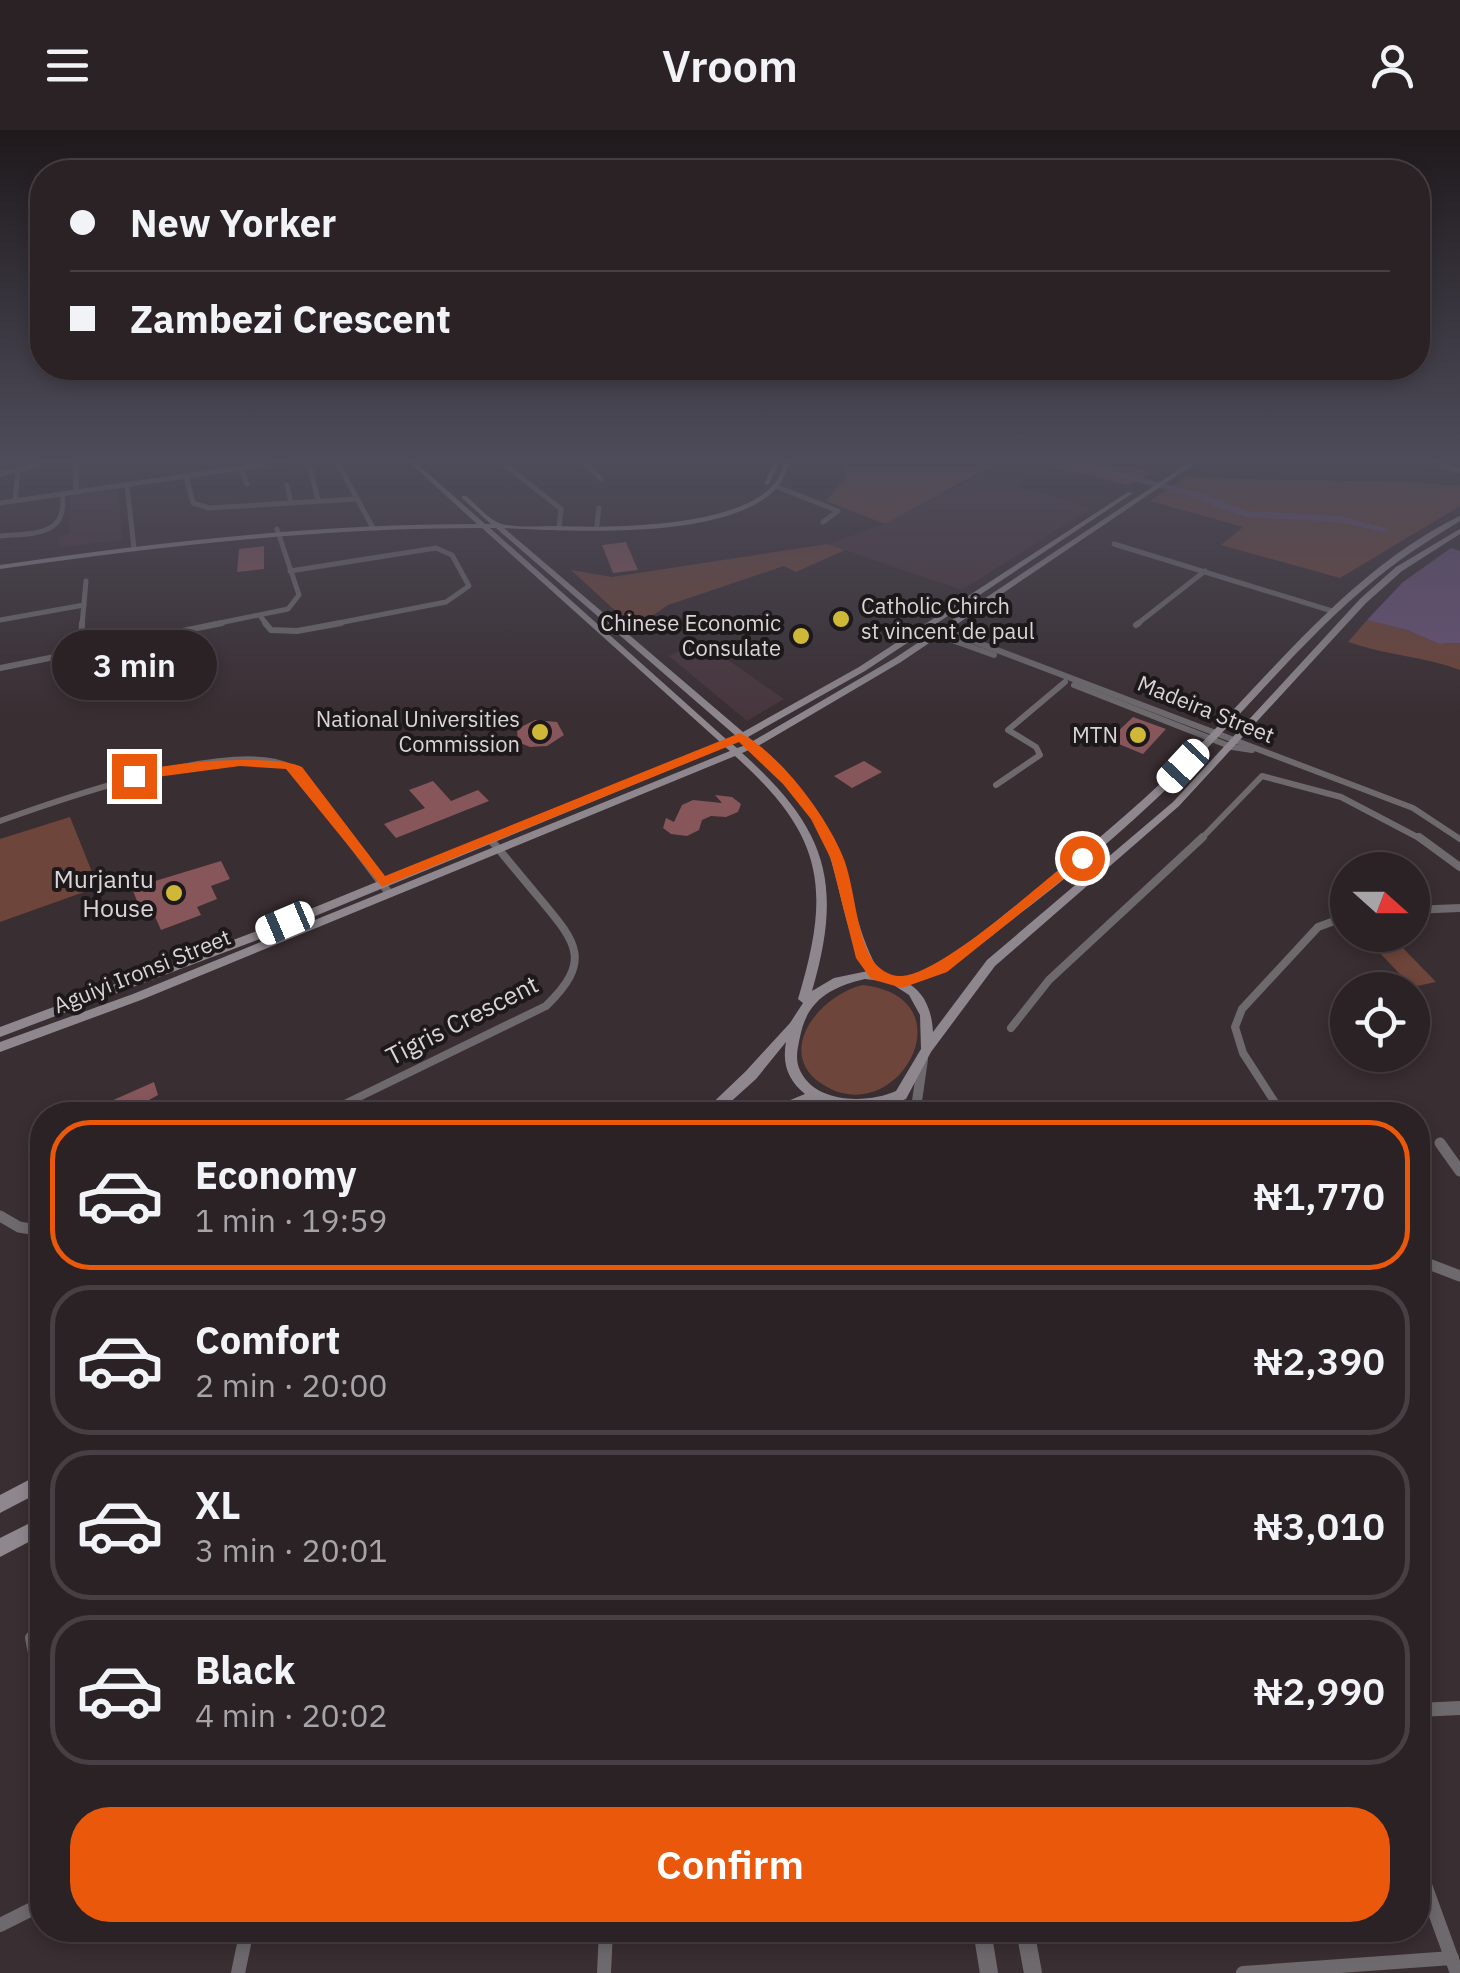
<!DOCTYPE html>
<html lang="en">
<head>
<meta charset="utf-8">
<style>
	body { margin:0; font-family:"IBM Plex Sans",sans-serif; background:#332a2e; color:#f1f3f6; height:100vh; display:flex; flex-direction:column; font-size:38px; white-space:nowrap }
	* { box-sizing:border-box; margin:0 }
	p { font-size:32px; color:#a6a4a7 }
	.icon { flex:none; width:55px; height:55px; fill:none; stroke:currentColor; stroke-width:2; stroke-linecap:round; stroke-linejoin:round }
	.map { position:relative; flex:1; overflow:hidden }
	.side { position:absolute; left:30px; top:972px; width:1400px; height:840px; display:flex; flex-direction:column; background:#2b2226; border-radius:40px; box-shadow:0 5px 15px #0003,0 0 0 2px #473f43 }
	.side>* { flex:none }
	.top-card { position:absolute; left:30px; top:30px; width:1400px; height:220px; border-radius:40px; box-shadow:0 5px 15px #0003,0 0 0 2px #473f43; display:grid; align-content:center; height:220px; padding:0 40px; background:#2b2226 }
	.needle { width:65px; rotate:111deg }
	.tools { position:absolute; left:1330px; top:722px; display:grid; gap:20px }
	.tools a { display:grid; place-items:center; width:100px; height:100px; border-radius:50%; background:#2b2226; box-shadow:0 5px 15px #0003,0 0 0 2px #473f43; font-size:50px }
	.end { position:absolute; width:45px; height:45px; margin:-22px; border:12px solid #ea580c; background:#fff; box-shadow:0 0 0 5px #fff }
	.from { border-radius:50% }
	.bubble { position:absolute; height:70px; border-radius:35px; background:#2b2226; box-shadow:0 5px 15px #0003,0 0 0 2px #473f43; font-size:32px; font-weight:600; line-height:70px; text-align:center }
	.car { position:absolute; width:30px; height:60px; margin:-30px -15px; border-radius:12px; box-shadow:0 0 8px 2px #0007; background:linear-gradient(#fff 24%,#345 0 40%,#fff 0 76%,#345 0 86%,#fff 0) }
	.top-card b { display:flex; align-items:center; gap:35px; height:95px; font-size:38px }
	.top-card b+b { border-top:2px solid #473f43 }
	.top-card i { width:25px; height:25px; background:#f1f3f6 }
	ul { padding:18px 0 0; list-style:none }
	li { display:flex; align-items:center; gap:30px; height:150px; margin:0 20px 15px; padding:0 20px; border:5px solid #473f43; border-radius:40px }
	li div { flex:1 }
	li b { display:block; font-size:38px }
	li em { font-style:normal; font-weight:600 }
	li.active { border-color:#ea580c }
	li>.icon { width:90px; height:90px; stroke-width:1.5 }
	.cta { display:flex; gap:20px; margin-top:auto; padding:20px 40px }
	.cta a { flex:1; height:115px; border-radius:40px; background:#ea580c; color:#fff; font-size:40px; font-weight:600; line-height:115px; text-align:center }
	header { display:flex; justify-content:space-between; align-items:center; height:130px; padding:0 40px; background:#2b2226; font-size:45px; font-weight:600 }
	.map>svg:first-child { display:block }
	.built { fill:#48363d }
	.green { fill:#6e453a }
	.water { fill:#695378 }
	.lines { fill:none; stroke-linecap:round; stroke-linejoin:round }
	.river { fill:#695378; fill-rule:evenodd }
	.building { fill:#87565a }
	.minor-far4 { stroke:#6d696c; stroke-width:5 }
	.minor-far3 { stroke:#6d696c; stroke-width:6 }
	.minor-far2 { stroke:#6d696c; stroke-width:8 }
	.minor-far1 { stroke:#6d696c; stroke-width:11 }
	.minor { stroke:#6d696c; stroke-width:14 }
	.tertiary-far1 { stroke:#6d696c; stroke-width:10 }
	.tertiary { stroke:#6d696c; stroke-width:18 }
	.secondary { fill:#8e878d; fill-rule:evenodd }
	.route { fill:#ea580c }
	.poi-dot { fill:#cfb837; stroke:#1d181a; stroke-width:4 }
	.labels { text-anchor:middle; stroke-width:8; stroke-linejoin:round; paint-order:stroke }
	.far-poi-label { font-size:22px; fill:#dbd4d6; stroke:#1d181a; text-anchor:end }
	.far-street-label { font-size:22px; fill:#dbd4d6; stroke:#1d181a }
	.poi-label { font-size:25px; fill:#dbd4d6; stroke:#1d181a; text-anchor:end }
	.street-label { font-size:25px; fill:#dbd4d6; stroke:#1d181a }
</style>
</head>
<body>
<header><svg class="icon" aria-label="menu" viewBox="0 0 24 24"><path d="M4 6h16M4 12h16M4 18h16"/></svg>Vroom<svg class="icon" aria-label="person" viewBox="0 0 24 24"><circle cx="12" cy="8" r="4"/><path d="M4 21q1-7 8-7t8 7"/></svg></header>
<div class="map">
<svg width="1460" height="1843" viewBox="0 0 1460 1843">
	<rect width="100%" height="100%" fill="#392e32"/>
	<g class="built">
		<polygon points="1003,333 1015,337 1012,343 1024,350 1017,357 1091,378 962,460 827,414 885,394"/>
		<polygon points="118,359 122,410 59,418 59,406 70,403 70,366"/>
		<polygon points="701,511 784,569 747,591 669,526"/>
	</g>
	<g class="green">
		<polygon points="844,330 1012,330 986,339 885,394 826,371 846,347"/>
		<polygon points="1038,330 1108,330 1151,343 1128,355 1052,337"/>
		<path d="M1187,346C1278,353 1369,348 1460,356V376L1340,448L1221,415L1243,397L1150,371Z"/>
		<polygon points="827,414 845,420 796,442 784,436 668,475 634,498 571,440 612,447"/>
		<path d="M1367,490L1407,500L1439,514L1460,513V540C1423,526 1385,525 1348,512Z"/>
		<polygon points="70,687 98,757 0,792 0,709"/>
		<polygon points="1402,817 1436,852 1412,857 1379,822"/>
		<path d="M863,855C972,868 896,1003 822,954C773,922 821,864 863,855Z"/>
	</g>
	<polygon class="water" points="1451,418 1460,421 1460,513 1439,514 1407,500 1367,490 1403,452"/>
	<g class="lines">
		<polygon class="river" points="1057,330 1073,330 1197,362 1247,381 1339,386 1389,399 1384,402 1339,392 1246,387 1189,366"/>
	</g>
	<g class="building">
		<polygon points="626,412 638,440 613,443 602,415"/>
		<polygon points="264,416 264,439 237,442 239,419"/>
		<polygon points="1133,587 1166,599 1143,624 1109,610"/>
		<polygon points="535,590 557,592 564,605 547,616 530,617 518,612 517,599"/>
		<polygon points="864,631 882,642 852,658 834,646"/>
		<polygon points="433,651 451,671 478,660 489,671 396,708 384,694 425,678 409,660"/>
		<polygon points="715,665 732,667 741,674 738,682 726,687 711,686 702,690 699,700 687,706 671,704 663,698 666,688 674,692 682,675 693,670 722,673"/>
		<polygon points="221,731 230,749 211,756 217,769 197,777 201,785 161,800 150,775 140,779 132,758"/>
		<polygon points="154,952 158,965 140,975 143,985 97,985 102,975"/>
	</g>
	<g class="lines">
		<g class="minor-far4">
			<polyline points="336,330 373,398"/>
			<polyline points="499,330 561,379 559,398"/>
			<polyline points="582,330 601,349"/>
			<polyline points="1425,330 1460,341"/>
			<polyline points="241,338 247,354"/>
			<polyline points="310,338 318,370"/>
			<polyline points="0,344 18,340"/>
			<polyline points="186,346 193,373 209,378 357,369"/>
			<polyline points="127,355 134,418"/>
			<polyline points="287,355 291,372"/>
			<polyline points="775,356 838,381 823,392"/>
			<polyline points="15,371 18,340 50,332 76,334 76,362"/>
			<polyline points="0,373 295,330"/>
			<polyline points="597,395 599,378"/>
			<path d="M0,406C32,403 69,407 62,364"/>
			<polyline points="1114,414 1332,481"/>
			<polyline points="290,441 436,418 452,425 469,456 446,472 328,495"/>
			<polyline points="261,487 267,495"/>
			<polyline points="0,490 84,475"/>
			<polyline points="82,495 86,451"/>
			<polyline points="210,495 288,479 299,465 277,399"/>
			<polyline points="1136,495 1205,441"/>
		</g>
		<g class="minor-far3">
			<polyline points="265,493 271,500 297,501 341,493"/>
			<polyline points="931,495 1413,678 1460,709"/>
			<polyline points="1136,495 1139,493"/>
			<polyline points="924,500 994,525"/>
			<polyline points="81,510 82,493"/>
			<polyline points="0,538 222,493"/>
			<polyline points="1074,555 1232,617 1252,620"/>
			<polyline points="996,655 1040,625 1036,617 1008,600 1065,552"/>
			<path d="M0,691C56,671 250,601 298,642C318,659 334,689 349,710"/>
			<polyline points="1200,710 1262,646 1341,667 1423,710"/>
		</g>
		<g class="minor-far2">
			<polyline points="347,707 389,763"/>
			<polyline points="1419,707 1460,737"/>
			<polyline points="1412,780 1460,778"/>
			<polyline points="1011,898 1049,850 1203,707"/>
			<path d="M322,985L546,876C593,831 576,812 541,770C524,750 507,729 490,709"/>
			<polyline points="1283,985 1243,923 1235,897 1242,879 1318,797 1348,786"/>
		</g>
		<g class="minor-far1">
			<polyline points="1440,1013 1460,1041"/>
			<polyline points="0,1086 19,1097 42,1101"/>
			<polyline points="1418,1130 1460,1146"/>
		</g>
		<g class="minor">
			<polyline points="32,1508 42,1558"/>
			<polyline points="1418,1580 1460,1578"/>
			<polyline points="1418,1736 1457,1843"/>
			<polyline points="0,1795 42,1774"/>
			<polyline points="238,1843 247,1800"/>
			<polyline points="604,1843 606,1800"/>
			<polyline points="1243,1843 1452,1828"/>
		</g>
		<g class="tertiary-far1">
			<polyline points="835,972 847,985"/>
			<polyline points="915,985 923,929"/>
		</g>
		<g class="tertiary">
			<polyline points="982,1800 989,1843"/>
			<polyline points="1025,1800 1033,1843"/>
		</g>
		<g class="secondary">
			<path d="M407,330H413L485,394H491L462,368V366H466C476,374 490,391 502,394C516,398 540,396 556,396C607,398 754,399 780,345C781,343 784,332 784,330H790C787,340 784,349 777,358C728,411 571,401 504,398L743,602L859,537L1128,362L1133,363L865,541L748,607L753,611L895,528L1193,330H1200L901,532L758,616C792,647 825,682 840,726C853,766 858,806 880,843C887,844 897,847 902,847C927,847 979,805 999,789C1064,737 1129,686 1189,626C1272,543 1352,438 1460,386V391C1432,408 1404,426 1378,447C1311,501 1256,569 1196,630C1144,683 1088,731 1030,776C991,805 956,839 909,854C926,864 932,883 933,902L987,830L1173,672L1360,469L1396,437L1458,400L1460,399V404L1402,441L1366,473L1179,676L995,836L931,922L906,969L881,978L861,980L841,978L817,970L782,985H761L763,981L805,964C788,950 782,934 786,912L756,949L716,985H700L746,941L790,893L803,873L798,869C832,757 823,705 735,626L141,870L0,922V912L133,864L730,621L725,617L257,810L0,907V897L249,804L720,612L482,398C320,398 160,416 0,439V435C159,412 317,394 477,394ZM490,398H496L736,606L727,610ZM741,610L746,615L737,618L732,614ZM751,619C783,649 814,682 829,724C842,763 845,804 868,841L834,848L812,861C844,752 826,698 742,623ZM865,849L889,852L909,865L920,885L921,919L896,961C867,974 813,974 799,938C795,927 798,917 800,907C807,870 831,857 865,849Z"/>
			<polygon points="774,330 780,330 769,354 764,355"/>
			<polygon points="42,1343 42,1361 0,1383 0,1365"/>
			<polygon points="42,1387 42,1405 0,1427 0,1408"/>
		</g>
	</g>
	<linearGradient id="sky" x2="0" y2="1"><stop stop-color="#1f191c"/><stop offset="0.56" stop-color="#4e4c5a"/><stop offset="1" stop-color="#4e4c5a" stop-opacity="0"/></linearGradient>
	<rect width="1460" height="588" fill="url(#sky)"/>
	<path class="route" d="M740,603C780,623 830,690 845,732C855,762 856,800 871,828C878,839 890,847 902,846C944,842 1041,753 1077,725L1089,728L947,842L902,858L871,849L856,828L831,729L811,689L783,654L739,612L382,757L286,639L240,636L134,650L128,646C153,632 274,623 302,637L385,746Z"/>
	<g class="poi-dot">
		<circle cx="841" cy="489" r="10"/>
		<circle cx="801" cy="506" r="10"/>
		<circle cx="540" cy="602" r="10"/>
		<circle cx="1138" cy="605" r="10"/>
		<circle cx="174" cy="763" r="10"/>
	</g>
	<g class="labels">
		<g class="far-poi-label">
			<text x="861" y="484" text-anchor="start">Catholic Chirch<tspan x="861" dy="25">st vincent de paul</tspan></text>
			<text x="781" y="501">Chinese Economic<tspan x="781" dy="25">Consulate</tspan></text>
			<text x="520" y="597">National Universities<tspan x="520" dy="25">Commission</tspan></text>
			<text x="1118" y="613">MTN</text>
		</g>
		<g class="far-street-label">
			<text transform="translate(1206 579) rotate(22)" y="8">Madeira Street</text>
			<text transform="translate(142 841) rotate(-22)" y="8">Aguiyi Ironsi Street</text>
		</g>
		<g class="poi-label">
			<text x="154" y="758">Murjantu<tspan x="154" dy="29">House</tspan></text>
		</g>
		<g class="street-label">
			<text transform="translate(462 890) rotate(-27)" y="9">Tigris Crescent</text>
		</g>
	</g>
</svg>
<div class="tools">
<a><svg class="needle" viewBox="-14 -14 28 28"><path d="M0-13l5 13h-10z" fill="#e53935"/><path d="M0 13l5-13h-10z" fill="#a6a4a7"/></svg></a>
<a><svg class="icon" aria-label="locate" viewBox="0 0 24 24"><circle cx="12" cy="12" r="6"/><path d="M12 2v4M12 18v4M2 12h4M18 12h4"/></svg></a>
</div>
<i class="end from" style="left:1082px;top:728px"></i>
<i class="end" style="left:134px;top:646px"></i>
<div class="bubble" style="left:52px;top:500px;width:165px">3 min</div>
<i class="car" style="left:1183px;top:636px;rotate:223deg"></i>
<i class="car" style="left:285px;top:793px;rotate:247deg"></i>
<div class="top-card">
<b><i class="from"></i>New Yorker</b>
<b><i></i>Zambezi Crescent</b>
</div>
<section class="side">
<ul>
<li class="active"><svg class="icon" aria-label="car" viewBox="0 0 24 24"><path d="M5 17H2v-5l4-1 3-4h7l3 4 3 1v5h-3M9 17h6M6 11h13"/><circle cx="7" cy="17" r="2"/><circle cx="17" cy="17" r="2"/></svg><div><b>Economy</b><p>1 min · 19:59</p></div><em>₦1,770</em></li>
<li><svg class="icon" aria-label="car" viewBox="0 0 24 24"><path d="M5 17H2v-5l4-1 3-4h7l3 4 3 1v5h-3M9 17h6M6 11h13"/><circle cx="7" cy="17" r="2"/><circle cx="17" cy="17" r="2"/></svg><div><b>Comfort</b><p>2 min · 20:00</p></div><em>₦2,390</em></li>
<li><svg class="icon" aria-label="car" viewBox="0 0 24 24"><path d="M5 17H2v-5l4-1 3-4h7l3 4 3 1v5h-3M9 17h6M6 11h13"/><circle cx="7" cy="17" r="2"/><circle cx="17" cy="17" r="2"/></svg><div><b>XL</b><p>3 min · 20:01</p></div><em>₦3,010</em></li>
<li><svg class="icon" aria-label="car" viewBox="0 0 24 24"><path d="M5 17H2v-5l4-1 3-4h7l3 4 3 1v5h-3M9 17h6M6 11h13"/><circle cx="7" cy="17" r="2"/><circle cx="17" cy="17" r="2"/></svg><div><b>Black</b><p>4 min · 20:02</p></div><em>₦2,990</em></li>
</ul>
<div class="cta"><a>Confirm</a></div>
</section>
</div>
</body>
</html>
